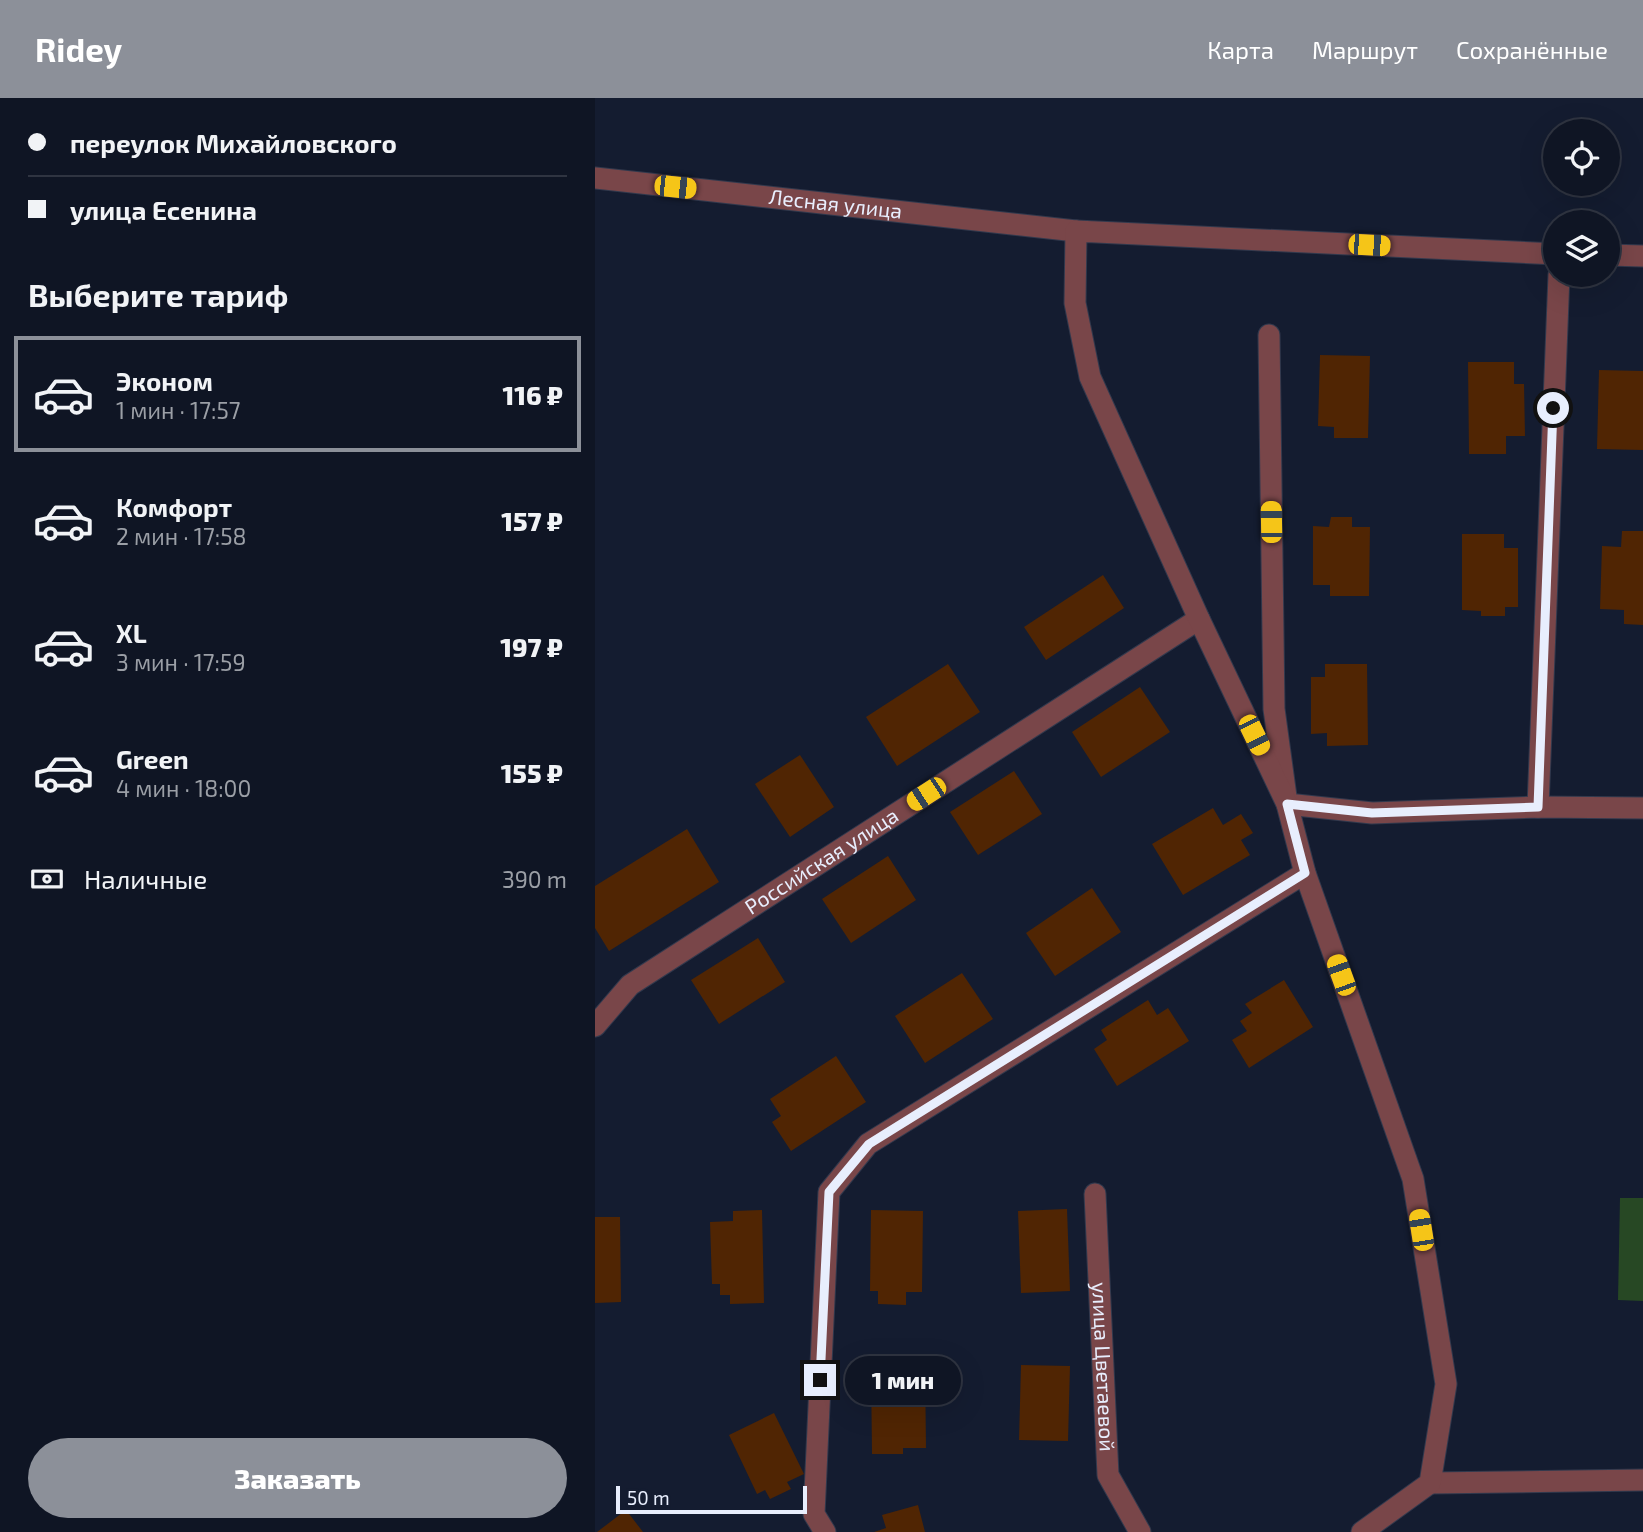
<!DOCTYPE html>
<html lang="ru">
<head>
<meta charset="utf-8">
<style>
	body { margin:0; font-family:"Exo 2",sans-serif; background:#1d2231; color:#f1f3f6; height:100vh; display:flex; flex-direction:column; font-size:26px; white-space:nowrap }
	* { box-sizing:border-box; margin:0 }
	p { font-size:23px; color:#9b9fa6 }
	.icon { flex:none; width:38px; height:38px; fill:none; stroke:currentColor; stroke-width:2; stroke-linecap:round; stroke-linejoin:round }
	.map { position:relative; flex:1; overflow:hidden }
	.details { display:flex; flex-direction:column; background:#0f1524; width:595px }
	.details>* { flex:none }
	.guide { display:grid; align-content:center; height:154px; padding:0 28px; background:#0f1524 }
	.buttons { position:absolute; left:948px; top:21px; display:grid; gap:14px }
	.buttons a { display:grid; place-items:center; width:77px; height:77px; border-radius:50%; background:#0f1524; box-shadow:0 7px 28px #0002,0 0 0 2px #2f3441; font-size:35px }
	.scale { position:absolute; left:21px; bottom:18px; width:191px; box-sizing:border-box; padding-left:7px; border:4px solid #e8eefd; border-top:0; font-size:19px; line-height:24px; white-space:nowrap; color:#e8eefd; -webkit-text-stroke:5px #141c30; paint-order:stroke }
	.end { position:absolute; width:32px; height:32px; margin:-16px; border:9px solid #e8eefd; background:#111; box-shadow:0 0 0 4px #111 }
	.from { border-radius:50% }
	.bubble { position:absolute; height:49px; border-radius:24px; background:#0f1524; box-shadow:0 7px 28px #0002,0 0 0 2px #2f3441; font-size:23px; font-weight:800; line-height:49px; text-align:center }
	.car { position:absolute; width:21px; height:42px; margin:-21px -10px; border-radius:9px; box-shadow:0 0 5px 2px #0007; background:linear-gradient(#f5c518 24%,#345 0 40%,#f5c518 0 76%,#345 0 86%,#f5c518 0) }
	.guide b { display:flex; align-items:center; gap:24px; height:66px; font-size:26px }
	.guide b+b { border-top:2px solid #2f3441 }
	.guide i { width:18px; height:18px; background:#f1f3f6 }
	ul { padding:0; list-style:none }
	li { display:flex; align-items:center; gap:21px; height:116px; margin:0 14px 10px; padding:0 14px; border:4px solid transparent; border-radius:0px }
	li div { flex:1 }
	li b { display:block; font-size:26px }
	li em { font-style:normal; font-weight:800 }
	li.active { border-color:#8c9099 }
	li>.icon { width:63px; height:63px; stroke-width:1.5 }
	h2 { padding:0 28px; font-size:32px; line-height:84px }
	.pay { display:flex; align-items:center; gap:18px; height:77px; padding:0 28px; font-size:26px }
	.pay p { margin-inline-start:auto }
	.cta { display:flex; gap:14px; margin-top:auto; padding:14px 28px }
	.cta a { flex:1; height:80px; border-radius:42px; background:#8c9099; color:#fff; font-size:28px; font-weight:800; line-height:80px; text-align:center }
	header { display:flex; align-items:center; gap:42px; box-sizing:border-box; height:98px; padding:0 35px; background:#8c9099; color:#fff }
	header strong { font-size:33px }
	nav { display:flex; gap:38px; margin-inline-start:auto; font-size:24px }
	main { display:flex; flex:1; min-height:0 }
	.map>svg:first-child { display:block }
	.green { fill:#274824 }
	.building { fill:#502503 }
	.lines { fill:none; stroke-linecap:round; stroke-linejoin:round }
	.minor-casing { stroke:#32394d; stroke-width:23 }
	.tertiary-casing { stroke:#32394d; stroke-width:23 }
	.minor { stroke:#794649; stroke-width:21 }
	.tertiary { stroke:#794649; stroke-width:21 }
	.route { stroke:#e8eefd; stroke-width:9 }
	.labels { text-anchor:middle; stroke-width:5; stroke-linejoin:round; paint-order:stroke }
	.street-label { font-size:21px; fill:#e8eefd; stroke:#141c30 }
</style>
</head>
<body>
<header>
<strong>Ridey</strong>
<nav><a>Карта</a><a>Маршрут</a><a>Сохранённые</a></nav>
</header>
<main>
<section class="details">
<div class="guide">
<b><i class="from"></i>переулок Михайловского</b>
<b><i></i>улица Есенина</b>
</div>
<h2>Выберите тариф</h2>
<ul>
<li class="active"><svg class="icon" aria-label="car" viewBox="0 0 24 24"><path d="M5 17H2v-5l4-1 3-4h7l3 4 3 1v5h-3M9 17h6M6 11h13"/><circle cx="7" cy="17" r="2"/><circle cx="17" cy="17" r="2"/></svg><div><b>Эконом</b><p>1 мин · 17:57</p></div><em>116 ₽</em></li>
<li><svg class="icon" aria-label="car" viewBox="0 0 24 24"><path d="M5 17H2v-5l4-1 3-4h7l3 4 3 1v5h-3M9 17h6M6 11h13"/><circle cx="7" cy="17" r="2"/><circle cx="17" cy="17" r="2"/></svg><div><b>Комфорт</b><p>2 мин · 17:58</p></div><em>157 ₽</em></li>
<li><svg class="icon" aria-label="car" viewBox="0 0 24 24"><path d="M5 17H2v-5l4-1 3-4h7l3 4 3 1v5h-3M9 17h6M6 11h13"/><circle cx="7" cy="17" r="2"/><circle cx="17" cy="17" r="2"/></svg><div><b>XL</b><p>3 мин · 17:59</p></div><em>197 ₽</em></li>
<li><svg class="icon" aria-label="car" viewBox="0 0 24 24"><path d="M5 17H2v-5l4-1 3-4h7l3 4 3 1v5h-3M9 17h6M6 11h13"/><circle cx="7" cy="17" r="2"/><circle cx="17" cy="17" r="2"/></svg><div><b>Green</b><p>4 мин · 18:00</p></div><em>155 ₽</em></li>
</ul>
<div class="pay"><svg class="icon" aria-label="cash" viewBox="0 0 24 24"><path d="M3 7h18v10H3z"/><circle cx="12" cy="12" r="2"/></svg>Наличные<p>390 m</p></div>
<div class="cta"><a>Заказать</a></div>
</section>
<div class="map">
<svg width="1048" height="1434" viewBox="0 0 1048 1434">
	<rect width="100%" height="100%" fill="#141c30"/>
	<polygon class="green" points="1025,1100 1048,1100 1048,1203 1023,1202"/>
	<g class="building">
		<polygon points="725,257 775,258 773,340 739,340 739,329 723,328"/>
		<polygon points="873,264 919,264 919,286 929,286 930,338 911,338 911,356 874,356"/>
		<polygon points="1004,272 1048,273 1048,352 1002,351"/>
		<polygon points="736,419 757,419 757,429 775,429 774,498 735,498 735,487 718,487 718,428 734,429"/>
		<polygon points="1027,433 1048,433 1048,527 1029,526 1029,512 1005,511 1007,448 1026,449"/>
		<polygon points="867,436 909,436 909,450 923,450 923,509 910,509 910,518 886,518 886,513 867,512"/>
		<polygon points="508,477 529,510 451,562 429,529"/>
		<polygon points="353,566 385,614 302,668 271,619"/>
		<polygon points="730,566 772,566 773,647 732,648 732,635 716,636 716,579 730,579"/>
		<polygon points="545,589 575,634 506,679 477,634"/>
		<polygon points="205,657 239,709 195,739 160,686"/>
		<polygon points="419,673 447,716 383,757 355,714"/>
		<polygon points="618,710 628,727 646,716 658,735 646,742 655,757 588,797 557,746"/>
		<polygon points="92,731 124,784 14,853 0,830 0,788"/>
		<polygon points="293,758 321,802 256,845 227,801"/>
		<polygon points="497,790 526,834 460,878 431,835"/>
		<polygon points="163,840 190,884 124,926 96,882"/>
		<polygon points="367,875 398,921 330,965 300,918"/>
		<polygon points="689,882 718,929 654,970 637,942 652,933 645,923 657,915 650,906"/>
		<polygon points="553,902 562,917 573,910 594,943 522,988 499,951 512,942 506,932"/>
		<polygon points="241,958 271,1004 196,1053 177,1024 186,1018 175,1001"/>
		<polygon points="472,1111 475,1193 426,1195 423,1113"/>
		<polygon points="167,1112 169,1205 135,1206 135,1197 125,1197 125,1186 117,1186 115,1124 138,1123 138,1113"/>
		<polygon points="276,1112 328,1113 327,1194 311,1194 311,1207 283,1206 283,1193 275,1193"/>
		<polygon points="0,1119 25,1119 26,1204 0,1205"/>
		<polygon points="285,1260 307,1260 307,1266 330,1266 331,1350 308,1350 308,1356 277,1356 276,1271 285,1271"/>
		<polygon points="426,1267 475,1268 473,1343 424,1342"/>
		<polygon points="179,1315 209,1376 192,1384 196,1391 175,1401 170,1392 162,1396 134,1337"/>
		<polygon points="323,1407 330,1434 279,1434 291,1430 287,1417"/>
		<polygon points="31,1412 48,1434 2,1434"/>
	</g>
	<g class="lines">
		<defs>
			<g id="minor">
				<path id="s1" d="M0,80L481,133"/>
				<polyline points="674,237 679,611 692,706 777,715 943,709 1048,710"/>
				<polyline points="943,709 964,177"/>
				<path id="s2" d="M0,928L35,887L604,521"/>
				<path id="s3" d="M500,1096L513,1377L545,1434"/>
				<polyline points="835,1385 1048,1382"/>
				<polyline points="230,1434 219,1416 234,1094 273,1046 710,775"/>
			</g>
			<g id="tertiary">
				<polyline points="1013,157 1048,158"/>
				<polyline points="767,1434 835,1385 851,1286 818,1081 710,775 692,706 604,521 495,279 480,205 481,133 961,156"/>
			</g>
		</defs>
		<use href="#minor" class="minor-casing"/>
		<use href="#tertiary" class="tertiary-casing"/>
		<use href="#minor" class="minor"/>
		<use href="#tertiary" class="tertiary"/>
	</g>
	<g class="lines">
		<polyline class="route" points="225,1282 234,1094 274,1046 710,775 692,706 777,715 943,709 958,310"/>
	</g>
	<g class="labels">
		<g class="street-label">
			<text dy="7" stroke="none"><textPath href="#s1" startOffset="242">Лесная улица</textPath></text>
			<text dy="7" stroke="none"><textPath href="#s2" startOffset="282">Российская улица</textPath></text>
			<text dy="7" stroke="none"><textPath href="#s3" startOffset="173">улица Цветаевой</textPath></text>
		</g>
	</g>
</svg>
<div class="buttons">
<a><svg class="icon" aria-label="locate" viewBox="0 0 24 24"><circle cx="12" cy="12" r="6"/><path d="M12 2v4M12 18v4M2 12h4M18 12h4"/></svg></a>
<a><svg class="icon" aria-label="layers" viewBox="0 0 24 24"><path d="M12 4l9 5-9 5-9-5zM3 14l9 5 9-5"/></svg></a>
</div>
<div class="scale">50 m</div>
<i class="end from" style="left:958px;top:310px"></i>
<i class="end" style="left:225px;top:1282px"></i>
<div class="bubble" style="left:250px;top:1258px;width:116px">1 мин</div>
<i class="car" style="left:80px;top:89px;rotate:96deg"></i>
<i class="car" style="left:774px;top:147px;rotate:93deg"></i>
<i class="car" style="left:676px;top:424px;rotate:359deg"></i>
<i class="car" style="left:659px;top:637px;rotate:154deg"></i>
<i class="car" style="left:331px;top:696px;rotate:237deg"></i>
<i class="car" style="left:746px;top:877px;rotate:340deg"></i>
<i class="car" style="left:826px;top:1132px;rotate:351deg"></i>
</div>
</main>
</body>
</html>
